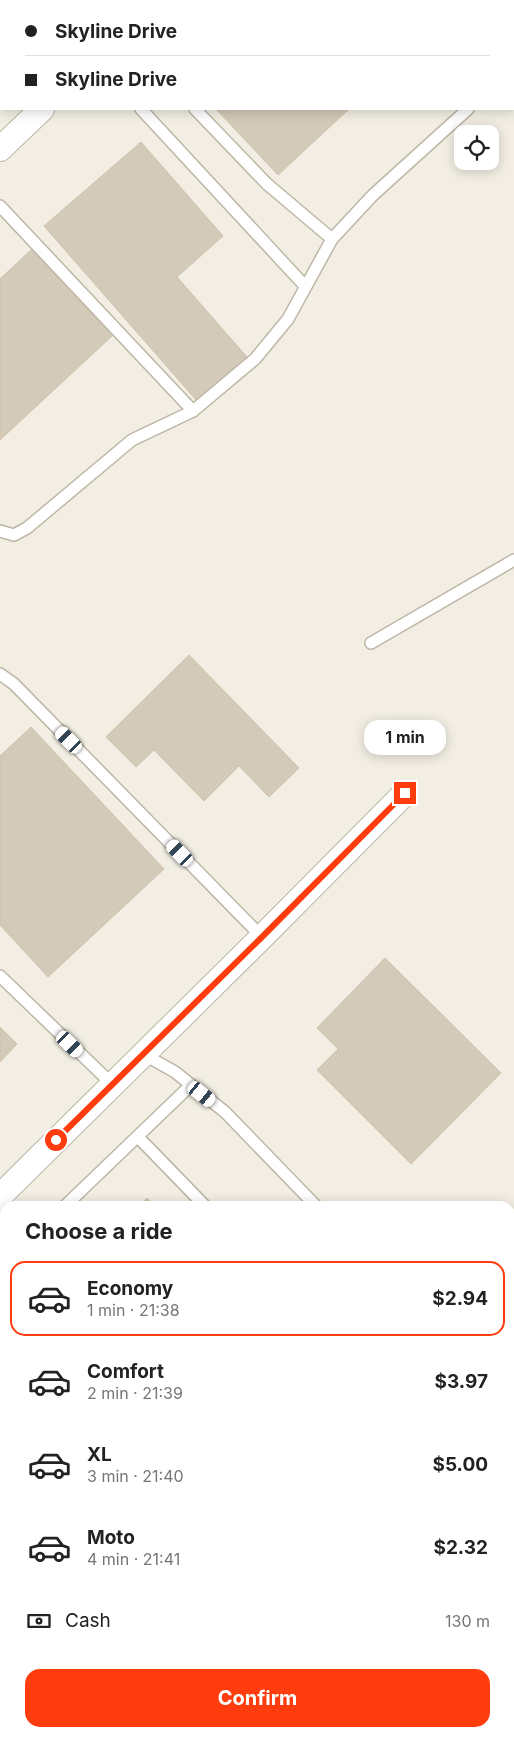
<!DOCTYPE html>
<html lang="en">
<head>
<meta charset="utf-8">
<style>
	body { margin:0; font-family:Inter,sans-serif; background:#f6f6f6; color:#222; height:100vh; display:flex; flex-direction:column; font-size:19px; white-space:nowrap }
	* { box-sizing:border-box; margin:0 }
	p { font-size:16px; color:#767676 }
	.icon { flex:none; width:28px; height:28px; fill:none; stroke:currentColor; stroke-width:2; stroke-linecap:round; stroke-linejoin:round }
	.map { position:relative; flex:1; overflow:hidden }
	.panel { position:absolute; left:0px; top:1201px; width:515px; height:536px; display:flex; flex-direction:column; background:#fff; border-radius:15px 15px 0 0; box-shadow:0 2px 12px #0003 }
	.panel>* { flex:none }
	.top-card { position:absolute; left:0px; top:0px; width:515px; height:110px; box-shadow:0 2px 12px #0003; display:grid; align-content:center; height:110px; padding:0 25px; background:#fff }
	.tools { position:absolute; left:454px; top:125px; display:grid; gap:10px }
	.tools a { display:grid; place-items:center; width:45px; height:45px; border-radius:10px; background:#fff; box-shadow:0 2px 12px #0003; font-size:25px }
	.end { position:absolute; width:22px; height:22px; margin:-11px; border:6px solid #fe3c0e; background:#fff; box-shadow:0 0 0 2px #fff }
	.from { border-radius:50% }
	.bubble { position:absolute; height:35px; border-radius:15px; background:#fff; box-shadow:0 2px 12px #0003; font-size:16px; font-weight:700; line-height:35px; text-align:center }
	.car { position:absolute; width:15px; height:30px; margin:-15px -8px; border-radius:6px; box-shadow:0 0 4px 1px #0007; background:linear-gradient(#fff 24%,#345 0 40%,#fff 0 76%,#345 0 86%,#fff 0) }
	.top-card b { display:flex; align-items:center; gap:18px; height:48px; font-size:19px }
	.top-card b+b { border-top:1px solid #e0e0e0 }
	.top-card i { width:12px; height:12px; background:#222 }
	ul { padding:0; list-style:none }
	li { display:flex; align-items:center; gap:15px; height:75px; margin:0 10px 8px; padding:0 15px; border:2px solid transparent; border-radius:15px }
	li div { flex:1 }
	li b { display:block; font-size:19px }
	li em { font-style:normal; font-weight:700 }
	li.selected { border-color:#fe3c0e }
	li>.icon { width:45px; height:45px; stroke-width:1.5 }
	h2 { padding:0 25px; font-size:22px; line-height:60px }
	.pay { display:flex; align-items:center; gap:12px; height:55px; padding:0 25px; font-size:19px }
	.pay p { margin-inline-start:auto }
	.button { display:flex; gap:10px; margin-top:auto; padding:10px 25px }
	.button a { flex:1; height:58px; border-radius:15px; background:#fe3c0e; color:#fff; font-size:20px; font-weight:700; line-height:58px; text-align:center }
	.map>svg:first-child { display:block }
	.green { fill:#cae8ab }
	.building { fill:#d4cab9; stroke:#cfc2ac }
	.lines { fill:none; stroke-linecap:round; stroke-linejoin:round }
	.lane-casing { stroke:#beb6a6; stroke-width:14 }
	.street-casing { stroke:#beb6a6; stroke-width:26 }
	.secondary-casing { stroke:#d4c492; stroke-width:30 }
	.lane { stroke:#fff; stroke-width:11 }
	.street { stroke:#fff; stroke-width:24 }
	.secondary { stroke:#fff2c0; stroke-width:28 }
	.route { stroke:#fe3c0e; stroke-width:6 }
</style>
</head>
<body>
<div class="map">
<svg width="514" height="1737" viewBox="0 0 514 1737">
	<rect width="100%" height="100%" fill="#f2eee3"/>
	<polygon class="green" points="0,1455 5,1460 5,1514 0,1519"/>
	<g class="building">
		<polygon points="289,0 422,0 423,1 288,1"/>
		<polygon points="216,109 349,109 278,175"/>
		<polygon points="141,142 223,236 177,277 247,357 197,401 44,226"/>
		<polygon points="32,249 112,336 0,440 0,279"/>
		<polygon points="189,655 299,768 269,797 239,766 204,801 154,750 136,767 106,737"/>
		<polygon points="31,727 164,869 48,977 0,925 0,756"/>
		<polygon points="385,958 501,1073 411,1164 317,1070 338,1049 317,1028"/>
		<polygon points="0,1027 17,1044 0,1062"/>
		<polygon points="147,1198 155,1206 139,1206"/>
		<polygon points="510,1510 514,1514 514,1682 510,1686"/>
	</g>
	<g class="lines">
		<defs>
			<g id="lane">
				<polyline points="79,0 80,1"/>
				<polyline points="430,0 431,1"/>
				<polyline points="505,0 506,1"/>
				<polyline points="514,9 514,10"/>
				<polyline points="141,109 305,286"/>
				<polyline points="195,109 267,184 332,239"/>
				<polyline points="0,206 193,411"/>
				<polyline points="0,531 14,535 27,528 132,440 193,411 255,359 288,319 332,239 373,195 468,109"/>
				<polyline points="371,643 514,560"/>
				<polyline points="0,674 14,684 262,937"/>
				<polyline points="0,976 112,1084"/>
				<polyline points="143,1054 175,1072 225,1112 316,1206"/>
				<polyline points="138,1137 205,1206"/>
				<polyline points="65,1206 191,1085"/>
				<polyline points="0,1209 5,1214"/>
				<polyline points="0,1604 5,1600"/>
				<polyline points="0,1703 5,1698"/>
				<polyline points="193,1732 197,1737"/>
				<polyline points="351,1737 354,1732"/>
			</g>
			<g id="street">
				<polyline points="156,1 158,0"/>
				<polyline points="0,149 42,109"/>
				<polyline points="0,1196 262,937 405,793"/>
			</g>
			<g id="secondary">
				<polyline points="0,1395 5,1401"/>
				<polyline points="316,1732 320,1737"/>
			</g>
		</defs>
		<use href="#lane" class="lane-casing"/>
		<use href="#street" class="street-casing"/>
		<use href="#secondary" class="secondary-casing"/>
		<use href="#lane" class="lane"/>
		<use href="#street" class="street"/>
		<use href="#secondary" class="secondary"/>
	</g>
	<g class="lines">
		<polyline class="route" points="56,1140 262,937 405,793"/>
	</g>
</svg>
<div class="tools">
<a><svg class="icon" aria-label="locate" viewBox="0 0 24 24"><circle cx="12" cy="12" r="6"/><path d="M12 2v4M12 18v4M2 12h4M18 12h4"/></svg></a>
</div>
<i class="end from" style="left:56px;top:1140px"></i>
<i class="end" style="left:405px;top:793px"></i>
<div class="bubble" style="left:364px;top:720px;width:82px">1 min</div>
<i class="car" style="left:69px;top:740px;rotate:315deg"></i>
<i class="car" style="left:180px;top:853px;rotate:316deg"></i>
<i class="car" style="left:70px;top:1044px;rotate:134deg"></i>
<i class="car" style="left:202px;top:1094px;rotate:129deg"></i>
<div class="top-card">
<b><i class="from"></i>Skyline Drive</b>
<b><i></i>Skyline Drive</b>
</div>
<section class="panel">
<h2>Choose a ride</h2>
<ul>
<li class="selected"><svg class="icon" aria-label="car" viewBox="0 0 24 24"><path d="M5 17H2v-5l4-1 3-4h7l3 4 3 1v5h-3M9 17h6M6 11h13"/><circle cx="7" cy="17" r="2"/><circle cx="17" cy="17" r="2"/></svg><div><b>Economy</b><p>1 min · 21:38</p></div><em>$2.94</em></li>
<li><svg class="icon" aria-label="car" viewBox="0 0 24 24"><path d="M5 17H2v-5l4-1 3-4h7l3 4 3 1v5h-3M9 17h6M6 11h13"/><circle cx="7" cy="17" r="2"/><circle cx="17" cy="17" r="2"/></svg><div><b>Comfort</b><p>2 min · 21:39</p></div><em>$3.97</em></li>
<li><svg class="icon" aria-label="car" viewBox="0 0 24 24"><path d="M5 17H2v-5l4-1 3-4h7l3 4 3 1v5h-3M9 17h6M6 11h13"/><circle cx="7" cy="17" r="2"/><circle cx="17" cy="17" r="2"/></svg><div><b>XL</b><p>3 min · 21:40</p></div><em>$5.00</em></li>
<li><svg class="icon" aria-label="car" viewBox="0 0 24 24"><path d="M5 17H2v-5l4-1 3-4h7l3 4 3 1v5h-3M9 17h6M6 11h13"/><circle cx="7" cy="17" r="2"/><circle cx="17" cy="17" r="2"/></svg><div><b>Moto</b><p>4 min · 21:41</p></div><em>$2.32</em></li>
</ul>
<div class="pay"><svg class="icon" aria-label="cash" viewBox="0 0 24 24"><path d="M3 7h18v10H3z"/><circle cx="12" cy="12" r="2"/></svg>Cash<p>130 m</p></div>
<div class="button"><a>Confirm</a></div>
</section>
</div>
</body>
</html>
